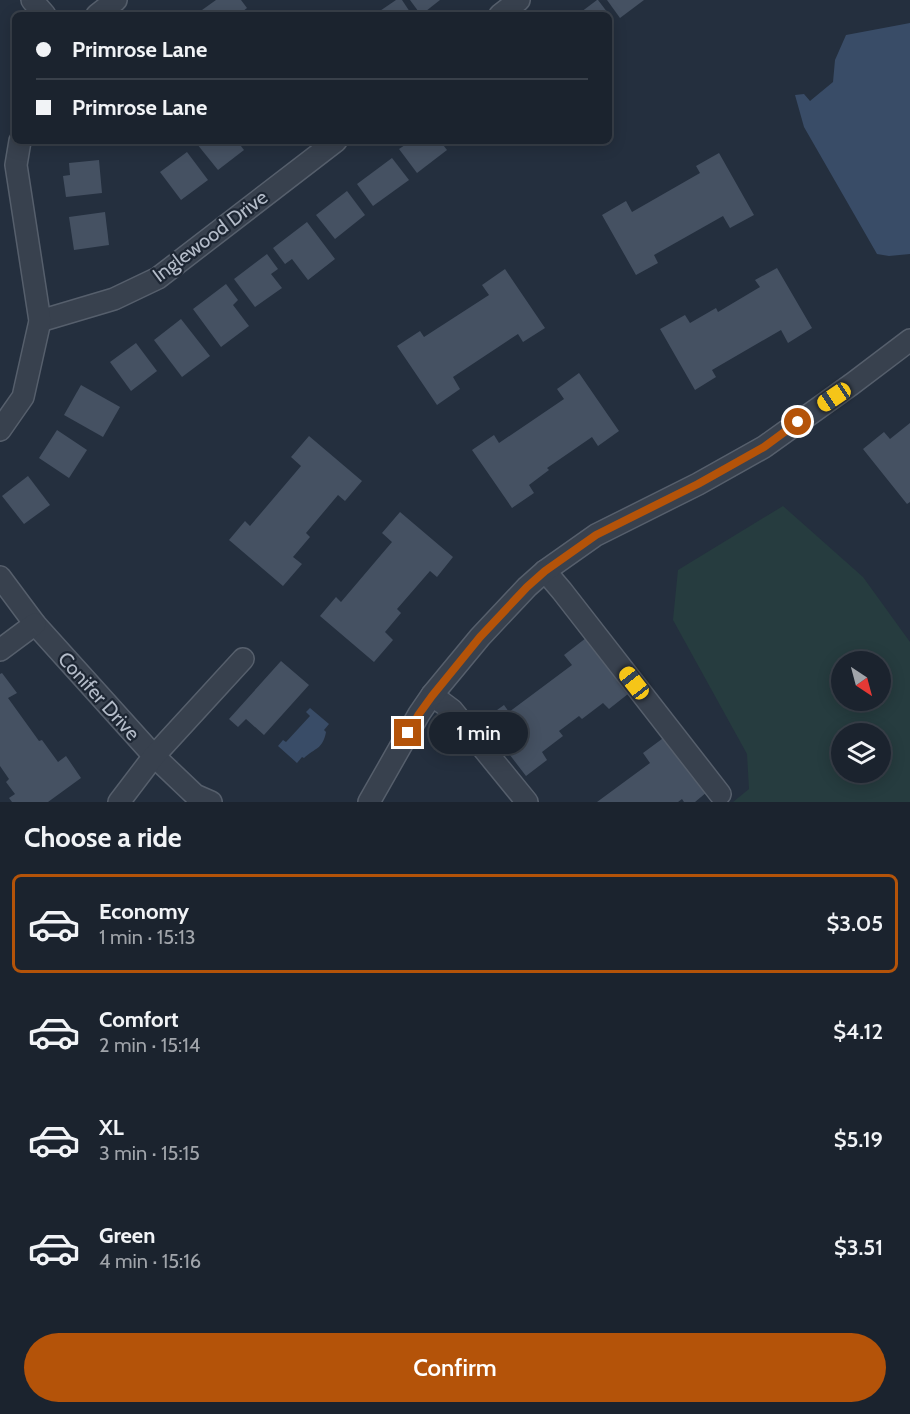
<!DOCTYPE html>
<html lang="en">
<head>
<meta charset="utf-8">
<style>
	body { margin:0; font-family:Cabin,sans-serif; background:#242b36; color:#f1f3f6; height:100vh; display:flex; flex-direction:column; font-size:22px; white-space:nowrap }
	* { box-sizing:border-box; margin:0 }
	p { font-size:20px; color:#a0a4aa }
	.icon { flex:none; width:33px; height:33px; fill:none; stroke:currentColor; stroke-width:2; stroke-linecap:round; stroke-linejoin:round }
	.map { position:relative; height:802px; overflow:hidden }
	.panel { display:flex; flex-direction:column; background:#1b232e; flex:1 }
	.panel>* { flex:none }
	.hud { position:absolute; left:12px; top:12px; width:600px; height:132px; border-radius:9px; box-shadow:0 3px 15px #0003,0 0 0 2px #39404a; display:grid; align-content:center; height:132px; padding:0 24px; background:#1b232e }
	.needle { width:39px; rotate:144deg }
	.fabs { position:absolute; left:831px; top:651px; display:grid; gap:12px }
	.fabs a { display:grid; place-items:center; width:60px; height:60px; border-radius:50%; background:#1b232e; box-shadow:0 3px 15px #0003,0 0 0 2px #39404a; font-size:30px }
	.end { position:absolute; width:27px; height:27px; margin:-14px; border:8px solid #b45309; background:#fff; box-shadow:0 0 0 3px #fff }
	.from { border-radius:50% }
	.bubble { position:absolute; height:42px; border-radius:21px; background:#1b232e; box-shadow:0 3px 15px #0003,0 0 0 2px #39404a; font-size:20px; font-weight:600; line-height:42px; text-align:center }
	.car { position:absolute; width:18px; height:36px; margin:-18px -9px; border-radius:8px; box-shadow:0 0 4px 2px #0007; background:linear-gradient(#f5c518 24%,#345 0 40%,#f5c518 0 76%,#345 0 86%,#f5c518 0) }
	.hud b { display:flex; align-items:center; gap:21px; height:57px; font-size:22px }
	.hud b+b { border-top:2px solid #39404a }
	.hud i { width:15px; height:15px; background:#f1f3f6 }
	ul { padding:0; list-style:none }
	li { display:flex; align-items:center; gap:18px; height:99px; margin:0 12px 9px; padding:0 12px; border:3px solid transparent; border-radius:9px }
	li div { flex:1 }
	li b { display:block; font-size:22px }
	li em { font-style:normal; font-weight:600 }
	li.active { border-color:#b45309 }
	li>.icon { width:54px; height:54px; stroke-width:1.5 }
	h2 { padding:0 24px; font-size:27px; line-height:72px }
	.action { display:flex; gap:12px; margin-top:auto; padding:12px 24px }
	.action a { flex:1; height:69px; border-radius:36px; background:#b45309; color:#fff; font-size:24px; font-weight:600; line-height:69px; text-align:center }
	.map>svg:first-child { display:block }
	.green { fill:#263c3f; fill-rule:evenodd }
	.water { fill:#394c67 }
	.building { fill:#455162 }
	.lines { fill:none; stroke-linecap:round; stroke-linejoin:round }
	.minor-casing { stroke:#565f6c; stroke-width:24 }
	.minor { stroke:#38414e; stroke-width:21 }
	.route { stroke:#b45309; stroke-width:8 }
	.labels { text-anchor:middle; stroke-width:4.5; stroke-linejoin:round; paint-order:stroke }
	.street-label { font-size:20px; fill:#b4bcc9; stroke:#1d2633 }
</style>
</head>
<body>
<div class="map">
<svg width="910" height="802" viewBox="0 0 910 802">
	<rect width="100%" height="100%" fill="#242f3e"/>
	<path class="green" d="M783,506L863,577L910,642V802H733L749,789L747,754L673,620L678,570ZM842,662H880V700H842ZM842,734H880V772H842Z"/>
	<g class="water">
		<polygon points="910,23 910,254 889,256 877,254 804,127 795,95 804,94 810,101 833,82 835,60 846,35"/>
		<path d="M310,708L329,724L324,730L326,732C323,749 315,748 304,758L302,757L297,763L278,746L283,740L286,742L310,716L306,712Z"/>
	</g>
	<g class="building">
		<polygon points="216,0 241,0 247,8 238,15 195,15"/>
		<polygon points="396,0 402,0 412,15 374,15"/>
		<polygon points="410,0 440,0 421,15"/>
		<polygon points="597,0 598,0 614,21 609,25 609,15 577,15"/>
		<polygon points="607,0 644,0 620,18"/>
		<polygon points="201,141 237,141 244,150 218,170 197,144"/>
		<polygon points="411,141 440,141 447,150 417,173 399,149"/>
		<polygon points="187,152 208,180 181,200 160,172"/>
		<polygon points="719,153 754,215 730,228 723,216 654,255 658,263 636,275 602,215 626,201 632,212 700,173 696,166"/>
		<polygon points="392,158 409,180 373,206 357,184"/>
		<polygon points="99,160 102,193 66,197 63,176 70,175 69,163"/>
		<polygon points="347,191 365,215 335,239 316,215"/>
		<polygon points="105,212 109,245 74,250 69,217"/>
		<polygon points="307,222 335,259 308,280 292,259 285,264 273,248"/>
		<polygon points="267,254 278,269 271,274 282,288 255,307 234,279"/>
		<polygon points="777,268 812,328 788,343 781,330 712,370 716,377 695,390 660,329 685,315 690,323 716,308 718,312 760,287 755,280"/>
		<polygon points="505,269 545,328 523,342 518,334 453,377 460,389 437,405 397,346 420,331 424,337 489,295 482,285"/>
		<polygon points="226,284 238,300 233,305 249,326 221,347 193,309"/>
		<polygon points="181,319 210,356 182,377 154,340"/>
		<polygon points="136,343 157,371 131,391 110,362"/>
		<polygon points="579,373 619,431 598,446 592,437 547,468 549,470 529,485 534,493 512,508 472,450 494,435 499,443 564,399 557,389"/>
		<polygon points="81,385 120,407 103,437 64,415"/>
		<polygon points="910,423 910,502 907,504 863,449 884,432 890,439"/>
		<polygon points="57,430 87,450 69,478 39,458"/>
		<polygon points="309,436 362,481 345,501 338,495 306,533 310,537 293,557 302,564 283,586 229,540 245,521 250,526 301,466 291,457"/>
		<polygon points="28,476 50,505 24,524 2,496"/>
		<polygon points="400,512 453,557 437,577 430,571 397,609 401,613 385,632 393,640 374,662 320,616 336,597 341,602 392,542 382,533"/>
		<polygon points="586,638 628,694 609,709 603,703 582,719 579,716 559,731 563,736 542,752 547,760 526,776 483,720 504,705 509,712 572,665 564,655"/>
		<polygon points="281,661 309,685 264,735 246,719 238,727 229,719"/>
		<polygon points="2,673 17,693 8,698 39,741 42,740 58,762 66,756 81,778 48,802 12,802 9,798 15,794 6,782 9,779 0,766 0,674"/>
		<polygon points="666,736 707,792 695,802 684,802 682,799 678,802 597,802 650,763 643,753"/>
	</g>
	<g class="lines">
		<defs>
			<g id="minor">
				<polyline points="32,0 45,15"/>
				<polyline points="97,15 116,0"/>
				<polyline points="500,15 519,0"/>
				<polyline points="40,321 114,299 158,278 336,141"/>
				<polyline points="0,430 23,397 40,321 16,165 20,141"/>
				<polyline points="545,571 562,591 720,794"/>
				<polyline points="0,577 35,624 154,756 195,795 211,802"/>
				<polyline points="0,650 35,624"/>
				<polyline points="432,695 452,710 527,802"/>
				<polyline points="119,802 154,756 243,659"/>
				<polyline points="369,802 419,714 432,695 480,637 527,587 545,571 596,535 698,484 764,447 852,384 910,340"/>
			</g>
		</defs>
		<use href="#minor" class="minor-casing"/>
		<use href="#minor" class="minor"/>
	</g>
	<g class="lines">
		<polyline class="route" points="408,733 419,714 432,696 480,637 527,587 545,571 596,535 698,484 764,447 798,422"/>
	</g>
	<g class="labels">
		<g class="street-label">
			<text transform="translate(210 236) rotate(-37)" y="7">Inglewood Drive</text>
			<text transform="translate(99 696) rotate(48)" y="7">Conifer Drive</text>
		</g>
	</g>
</svg>
<div class="fabs">
<a><svg class="needle" viewBox="-14 -14 28 28"><path d="M0-13l5 13h-10z" fill="#e53935"/><path d="M0 13l5-13h-10z" fill="#a0a4aa"/></svg></a>
<a><svg class="icon" aria-label="layers" viewBox="0 0 24 24"><path d="M12 4l9 5-9 5-9-5zM3 14l9 5 9-5"/></svg></a>
</div>
<i class="end from" style="left:798px;top:422px"></i>
<i class="end" style="left:408px;top:733px"></i>
<div class="bubble" style="left:429px;top:712px;width:99px">1 min</div>
<i class="car" style="left:834px;top:397px;rotate:236deg"></i>
<i class="car" style="left:634px;top:683px;rotate:322deg"></i>
<div class="hud">
<b><i class="from"></i>Primrose Lane</b>
<b><i></i>Primrose Lane</b>
</div>
</div>
<section class="panel">
<h2>Choose a ride</h2>
<ul>
<li class="active"><svg class="icon" aria-label="car" viewBox="0 0 24 24"><path d="M5 17H2v-5l4-1 3-4h7l3 4 3 1v5h-3M9 17h6M6 11h13"/><circle cx="7" cy="17" r="2"/><circle cx="17" cy="17" r="2"/></svg><div><b>Economy</b><p>1 min · 15:13</p></div><em>$3.05</em></li>
<li><svg class="icon" aria-label="car" viewBox="0 0 24 24"><path d="M5 17H2v-5l4-1 3-4h7l3 4 3 1v5h-3M9 17h6M6 11h13"/><circle cx="7" cy="17" r="2"/><circle cx="17" cy="17" r="2"/></svg><div><b>Comfort</b><p>2 min · 15:14</p></div><em>$4.12</em></li>
<li><svg class="icon" aria-label="car" viewBox="0 0 24 24"><path d="M5 17H2v-5l4-1 3-4h7l3 4 3 1v5h-3M9 17h6M6 11h13"/><circle cx="7" cy="17" r="2"/><circle cx="17" cy="17" r="2"/></svg><div><b>XL</b><p>3 min · 15:15</p></div><em>$5.19</em></li>
<li><svg class="icon" aria-label="car" viewBox="0 0 24 24"><path d="M5 17H2v-5l4-1 3-4h7l3 4 3 1v5h-3M9 17h6M6 11h13"/><circle cx="7" cy="17" r="2"/><circle cx="17" cy="17" r="2"/></svg><div><b>Green</b><p>4 min · 15:16</p></div><em>$3.51</em></li>
</ul>
<div class="action"><a>Confirm</a></div>
</section>
</body>
</html>
